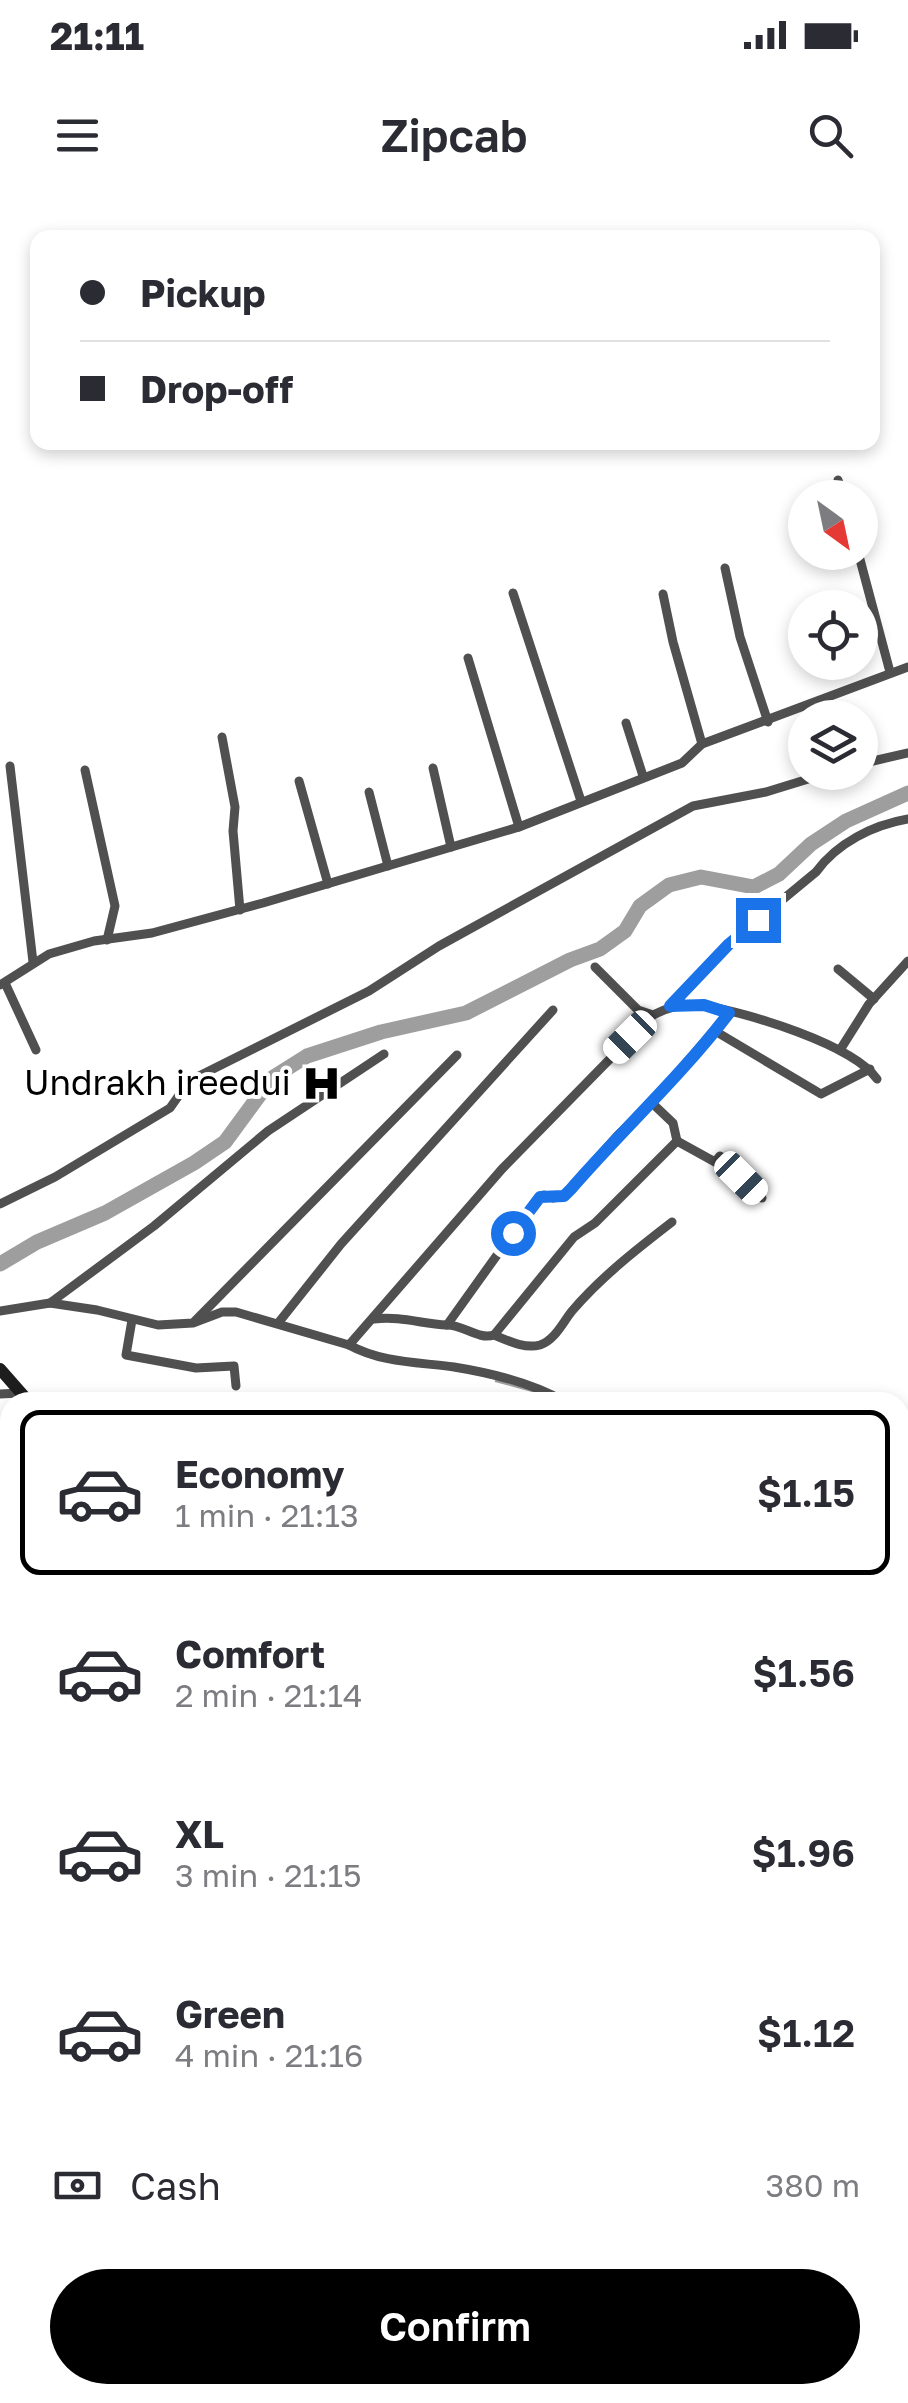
<!DOCTYPE html>
<html lang="en">
<head>
<meta charset="utf-8">
<style>
	body { margin:0; font-family:"Golos Text",sans-serif; background:#f2f2f3; color:#2b2b33; height:100vh; display:flex; flex-direction:column; font-size:38px; white-space:nowrap }
	* { box-sizing:border-box; margin:0 }
	p { font-size:32px; color:#7c7c81 }
	.icon { flex:none; width:55px; height:55px; fill:none; stroke:currentColor; stroke-width:2; stroke-linecap:round; stroke-linejoin:round }
	.map { position:relative; flex:1; overflow:hidden }
	.drawer { position:absolute; left:0px; top:1192px; width:910px; height:1012px; display:flex; flex-direction:column; background:#fff; border-radius:30px 30px 0 0; box-shadow:0 5px 15px #0003 }
	.drawer>* { flex:none }
	.hud { position:absolute; left:30px; top:30px; width:850px; height:220px; border-radius:20px; box-shadow:0 5px 15px #0003; display:grid; align-content:center; height:220px; padding:0 50px; background:#fff }
	.needle { width:65px; rotate:147deg }
	.fabs { position:absolute; left:788px; top:280px; display:grid; gap:20px }
	.fabs a { display:grid; place-items:center; width:90px; height:90px; border-radius:50%; background:#fff; box-shadow:0 5px 15px #0003; font-size:50px }
	.end { position:absolute; width:45px; height:45px; margin:-22px; border:12px solid #1a73e8; background:#fff; box-shadow:0 0 0 5px #fff }
	.from { border-radius:50% }
	.car { position:absolute; width:30px; height:60px; margin:-30px -15px; border-radius:12px; box-shadow:0 0 8px 2px #0007; background:linear-gradient(#fff 24%,#345 0 40%,#fff 0 76%,#345 0 86%,#fff 0) }
	.hud b { display:flex; align-items:center; gap:35px; height:95px; font-size:38px }
	.hud b+b { border-top:2px solid #e1e1e2 }
	.hud i { width:25px; height:25px; background:#2b2b33 }
	ul { padding:18px 0 0; list-style:none }
	li { display:flex; align-items:center; gap:30px; height:165px; margin:0 20px 15px; padding:0 30px; border:5px solid transparent; border-radius:20px }
	li div { flex:1 }
	li b { display:block; font-size:38px }
	li em { font-style:normal; font-weight:600 }
	li.selected { border-color:#000 }
	li>.icon { width:90px; height:90px; stroke-width:1.5 }
	.pay { display:flex; align-items:center; gap:25px; height:110px; padding:0 50px; font-size:38px }
	.pay p { margin-inline-start:auto }
	.action { display:flex; gap:20px; margin-top:auto; padding:20px 50px }
	.action a { flex:1; height:115px; border-radius:60px; background:#000; color:#fff; font-size:40px; font-weight:600; line-height:115px; text-align:center }
	.status { display:flex; justify-content:space-between; align-items:center; height:70px; padding:0 50px; background:#fff; direction:ltr }
	.status svg { height:28px; fill:currentColor }
	header { display:flex; justify-content:space-between; align-items:center; height:130px; padding:0 50px; background:#fff; font-size:45px; font-weight:600 }
	.map>svg:first-child { display:block }
	.lines { fill:none; stroke-linecap:round; stroke-linejoin:round }
	.stream { stroke:#9e9e9e; stroke-width:2.5 }
	.river { stroke:#9e9e9e; stroke-width:15 }
	.minor { stroke:#505050; stroke-width:9 }
	.secondary { stroke:#1d1d1d; stroke-width:12 }
	.route { stroke:#1a73e8; stroke-width:12 }
	.labels { text-anchor:middle; stroke-width:8; stroke-linejoin:round; paint-order:stroke }
	.poi-label { font-size:35px; fill:#000; stroke:#fff; text-anchor:end }
</style>
</head>
<body>
<div class="status"><b>21:11</b><svg viewBox="0 0 49 12"><path d="M0 12V9h3v3zM5 12V6h3v6zM10 12V3h3v9zM15 12V0h3v12zM26 1h20v11H26zM47 4h2v5h-2z"/></svg></div>
<header><svg class="icon" aria-label="menu" viewBox="0 0 24 24"><path d="M4 6h16M4 12h16M4 18h16"/></svg>Zipcab<svg class="icon" aria-label="search" viewBox="0 0 24 24"><circle cx="10" cy="10" r="6"/><path d="M15 15l6 6"/></svg></header>
<div class="map">
<svg width="908" height="2203" viewBox="0 0 908 2203">
	<rect width="100%" height="100%" fill="#fff"/>
	<g class="lines">
		<g class="stream">
			<polyline points="496,1181 533,1191 553,1202"/>
			<polyline points="900,1308 908,1312"/>
			<polyline points="900,1881 908,1879"/>
		</g>
		<g class="river">
			<polyline points="0,1064 37,1042 105,1013 194,963 225,942 272,878 307,856 381,832 466,813 570,760 600,749 625,731 640,706 669,685 701,677 754,687 779,674 811,644 846,621 908,593"/>
			<polyline points="0,1861 10,1920 0,1945"/>
			<polyline points="0,2066 10,2072"/>
			<polyline points="156,2203 158,2195"/>
		</g>
		<g class="minor">
			<polyline points="838,280 843,298"/>
			<polyline points="858,352 890,472"/>
			<polyline points="725,368 740,437 768,522"/>
			<polyline points="513,393 581,601"/>
			<polyline points="663,394 673,442 702,544"/>
			<polyline points="468,458 519,627"/>
			<polyline points="626,523 643,576"/>
			<polyline points="222,537 235,607 233,631 240,710"/>
			<polyline points="860,564 908,553"/>
			<polyline points="10,566 33,762"/>
			<polyline points="433,568 451,647"/>
			<polyline points="85,570 115,706 107,740"/>
			<polyline points="299,581 328,684"/>
			<polyline points="369,592 388,666"/>
			<polyline points="595,767 638,810 653,815"/>
			<polyline points="838,769 874,799"/>
			<polyline points="5,783 36,850"/>
			<polyline points="0,785 49,754 94,741 152,733 263,703 519,627 682,563 702,544 908,467"/>
			<path d="M670,807L729,744L816,672C837,643 873,625 908,619"/>
			<polyline points="715,831 821,894 870,869"/>
			<polyline points="840,850 869,804 908,761"/>
			<polyline points="677,941 715,962 720,956 762,998"/>
			<polyline points="0,1004 55,977 170,908 189,881 369,791 439,746 693,606 766,592 831,572"/>
			<polyline points="50,1103 154,1026 268,931 384,854"/>
			<path d="M0,1111L50,1103L97,1110L158,1125L193,1123L222,1112H236L349,1145L502,969L653,815C669,807 687,802 706,806C748,813 852,844 877,879"/>
			<path d="M374,1119C402,1116 422,1124 447,1125C464,1125 478,1140 494,1135C509,1141 524,1149 540,1145C555,1140 563,1122 572,1111C601,1077 637,1049 672,1022"/>
			<polyline points="132,1120 126,1155 196,1168 234,1166 236,1186"/>
			<polyline points="195,1121 457,855"/>
			<polyline points="279,1122 341,1044 553,810"/>
			<polyline points="447,1125 535,1002 544,995 553,998 564,996 618,935 652,903 729,813"/>
			<polyline points="494,1135 574,1037 595,1023 677,941 673,923 652,903"/>
			<path d="M349,1145C382,1163 418,1162 454,1167C491,1173 533,1183 565,1202"/>
			<polyline points="0,1194 19,1193"/>
			<polyline points="0,1243 10,1253"/>
			<polyline points="0,1293 10,1286"/>
			<polyline points="0,1348 10,1345"/>
			<polyline points="0,1623 10,1633"/>
			<polyline points="0,1787 10,1800"/>
			<polyline points="900,1825 908,1823"/>
			<polyline points="0,2078 10,2085"/>
			<polyline points="367,2195 377,2203"/>
			<polyline points="722,2195 731,2203"/>
			<polyline points="118,2203 120,2195"/>
			<polyline points="175,2203 180,2195"/>
			<polyline points="195,2203 201,2195"/>
			<polyline points="672,2203 677,2195"/>
		</g>
		<g class="secondary">
			<polyline points="0,1169 29,1202"/>
			<polyline points="900,2193 908,2200"/>
		</g>
	</g>
	<g class="lines">
		<path class="route" d="M513,1033L540,997L564,996L571,989C623,929 681,876 729,813L704,805L670,806L729,744L758,720"/>
	</g>
	<defs>
		<symbol id="hospital-bare" viewBox="-9 -9 18 18"><path d="M-5-5h3v3.5h4V-5h3V5h-3V1.5h-4V5h-3Z" fill="#000" stroke="#fff" stroke-width="2.5" paint-order="stroke"/></symbol>
	</defs>
	<g fill-rule="evenodd">
		<use href="#hospital-bare" x="294" y="856" width="55" height="55"/>
	</g>
	<g class="labels">
		<g class="poi-label">
			<text x="291" y="895">Undrakh ireedui</text>
		</g>
	</g>
</svg>
<div class="fabs">
<a><svg class="needle" viewBox="-14 -14 28 28"><path d="M0-13l5 13h-10z" fill="#e53935"/><path d="M0 13l5-13h-10z" fill="#7c7c81"/></svg></a>
<a><svg class="icon" aria-label="locate" viewBox="0 0 24 24"><circle cx="12" cy="12" r="6"/><path d="M12 2v4M12 18v4M2 12h4M18 12h4"/></svg></a>
<a><svg class="icon" aria-label="layers" viewBox="0 0 24 24"><path d="M12 4l9 5-9 5-9-5zM3 14l9 5 9-5"/></svg></a>
</div>
<i class="end from" style="left:513px;top:1033px"></i>
<i class="end" style="left:758px;top:720px"></i>
<i class="car" style="left:630px;top:837px;rotate:225deg"></i>
<i class="car" style="left:741px;top:978px;rotate:135deg"></i>
<div class="hud">
<b><i class="from"></i>Pickup</b>
<b><i></i>Drop-off</b>
</div>
<section class="drawer">
<ul>
<li class="selected"><svg class="icon" aria-label="car" viewBox="0 0 24 24"><path d="M5 17H2v-5l4-1 3-4h7l3 4 3 1v5h-3M9 17h6M6 11h13"/><circle cx="7" cy="17" r="2"/><circle cx="17" cy="17" r="2"/></svg><div><b>Economy</b><p>1 min · 21:13</p></div><em>$1.15</em></li>
<li><svg class="icon" aria-label="car" viewBox="0 0 24 24"><path d="M5 17H2v-5l4-1 3-4h7l3 4 3 1v5h-3M9 17h6M6 11h13"/><circle cx="7" cy="17" r="2"/><circle cx="17" cy="17" r="2"/></svg><div><b>Comfort</b><p>2 min · 21:14</p></div><em>$1.56</em></li>
<li><svg class="icon" aria-label="car" viewBox="0 0 24 24"><path d="M5 17H2v-5l4-1 3-4h7l3 4 3 1v5h-3M9 17h6M6 11h13"/><circle cx="7" cy="17" r="2"/><circle cx="17" cy="17" r="2"/></svg><div><b>XL</b><p>3 min · 21:15</p></div><em>$1.96</em></li>
<li><svg class="icon" aria-label="car" viewBox="0 0 24 24"><path d="M5 17H2v-5l4-1 3-4h7l3 4 3 1v5h-3M9 17h6M6 11h13"/><circle cx="7" cy="17" r="2"/><circle cx="17" cy="17" r="2"/></svg><div><b>Green</b><p>4 min · 21:16</p></div><em>$1.12</em></li>
</ul>
<div class="pay"><svg class="icon" aria-label="cash" viewBox="0 0 24 24"><path d="M3 7h18v10H3z"/><circle cx="12" cy="12" r="2"/></svg>Cash<p>380 m</p></div>
<div class="action"><a>Confirm</a></div>
</section>
</div>
</body>
</html>
